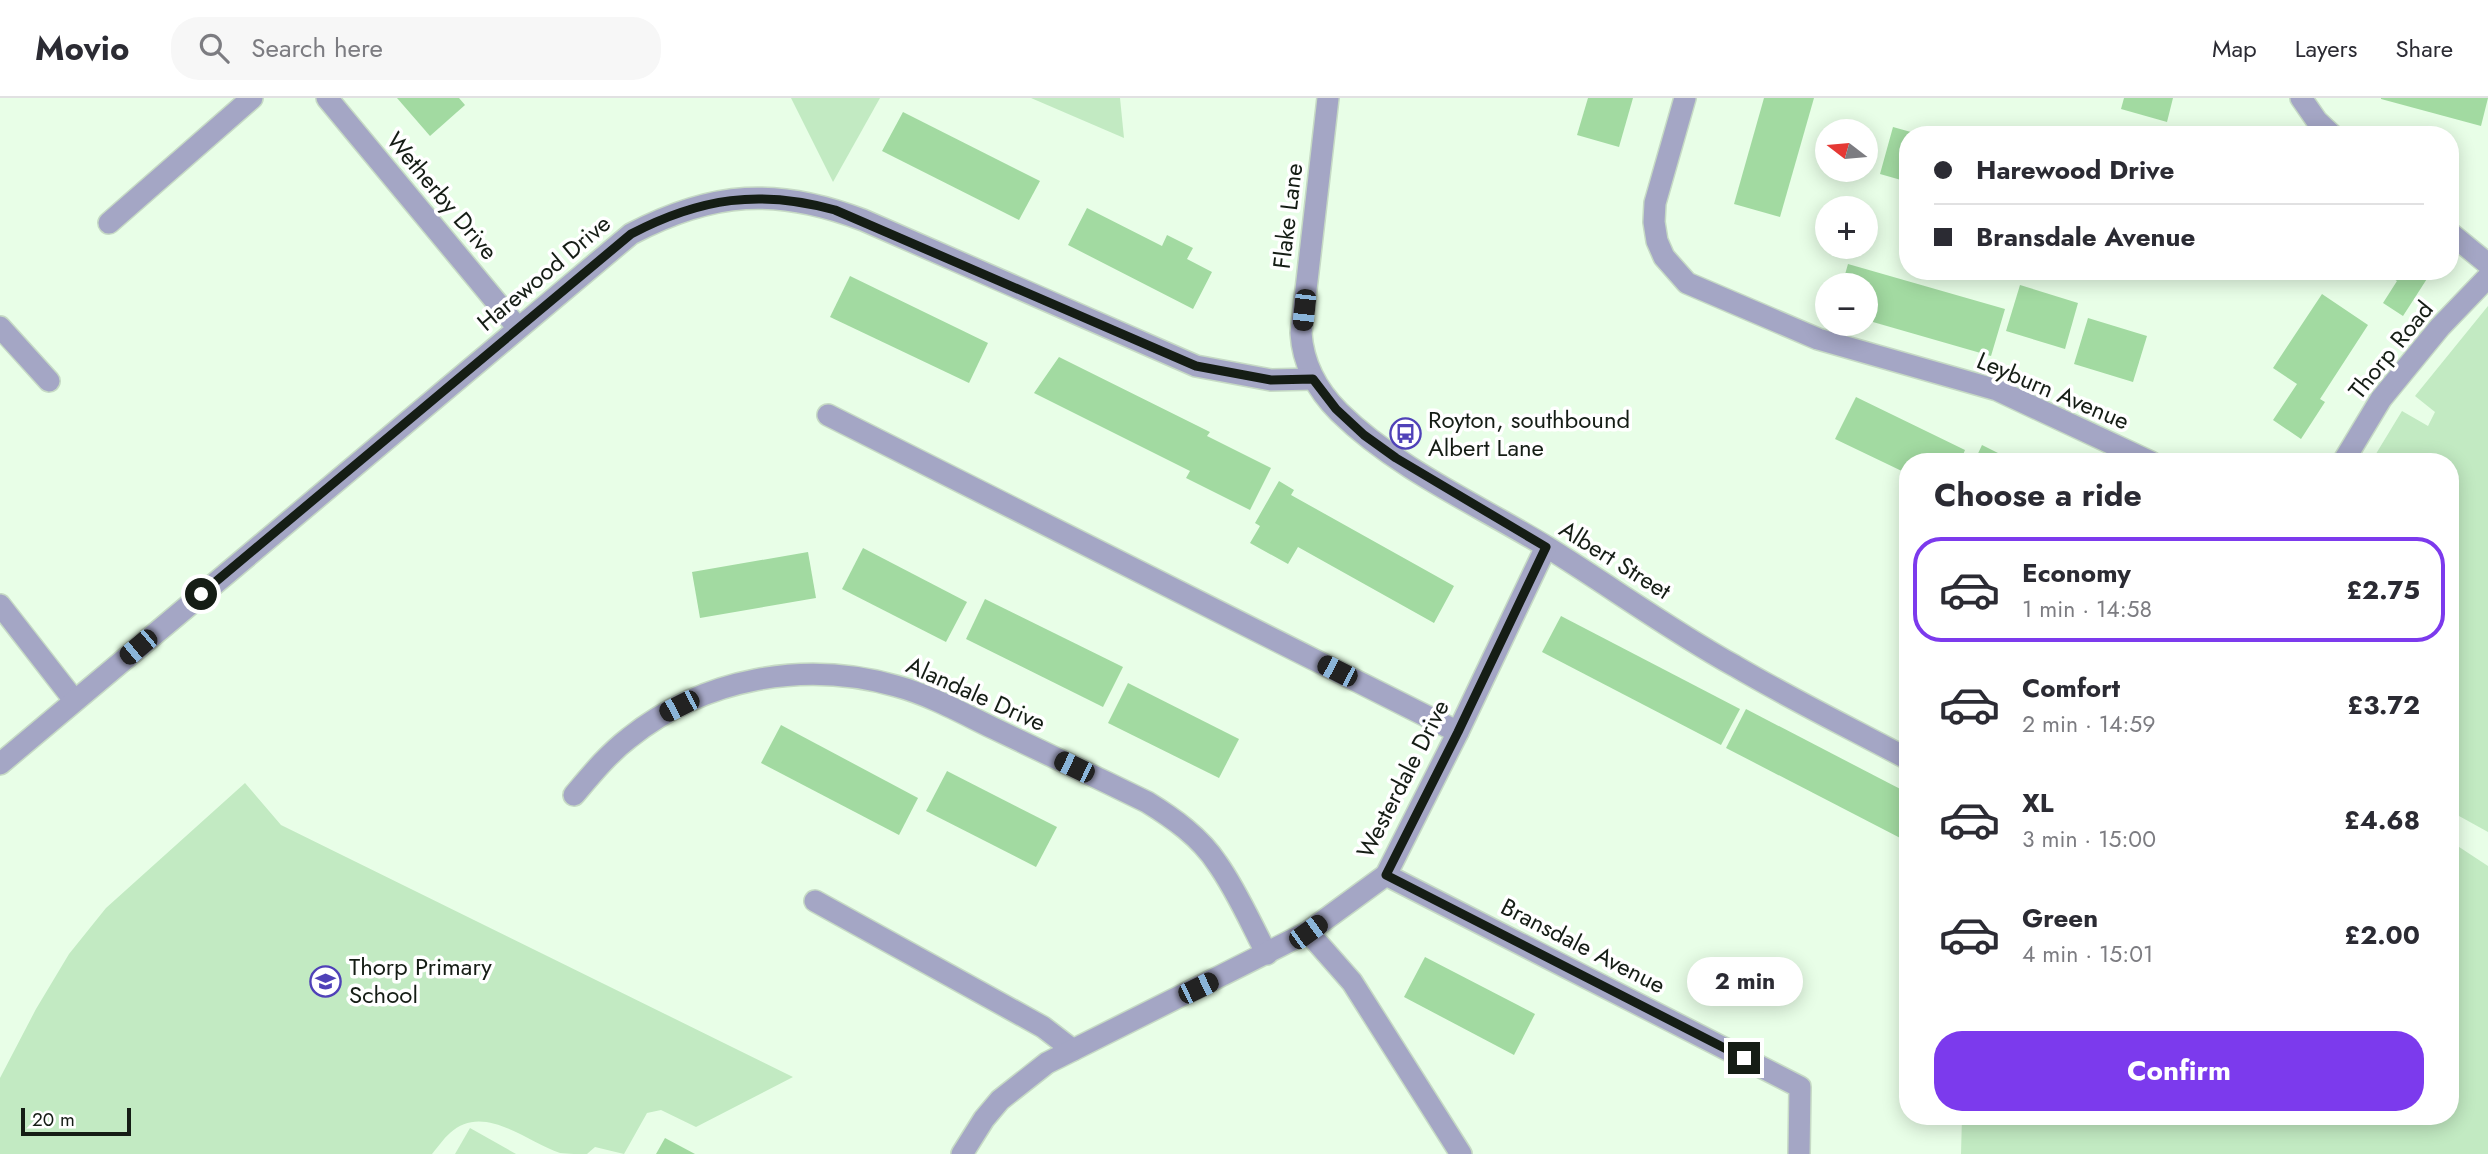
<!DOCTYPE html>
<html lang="en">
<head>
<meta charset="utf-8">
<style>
	body { margin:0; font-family:Jost,sans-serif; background:#f7f7f7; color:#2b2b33; height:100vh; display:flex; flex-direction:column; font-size:26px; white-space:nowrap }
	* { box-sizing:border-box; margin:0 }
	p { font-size:23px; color:#7c7c81 }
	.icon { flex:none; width:38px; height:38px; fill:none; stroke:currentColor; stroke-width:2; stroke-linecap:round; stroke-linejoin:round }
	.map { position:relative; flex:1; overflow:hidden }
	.sheet { position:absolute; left:1899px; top:355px; width:560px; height:672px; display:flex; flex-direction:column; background:#fff; border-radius:28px; box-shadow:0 4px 18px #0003 }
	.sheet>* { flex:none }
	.top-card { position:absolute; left:1899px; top:28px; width:560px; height:154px; border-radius:28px; box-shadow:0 4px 18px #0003; display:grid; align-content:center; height:154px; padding:0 35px; background:#fff }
	.needle { width:46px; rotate:286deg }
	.tools { position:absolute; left:1815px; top:21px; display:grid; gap:14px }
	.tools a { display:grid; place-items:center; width:63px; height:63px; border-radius:50%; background:#fff; box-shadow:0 4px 18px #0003; font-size:35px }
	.scale { position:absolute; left:21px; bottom:18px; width:110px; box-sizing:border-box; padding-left:7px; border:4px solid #151d15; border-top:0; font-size:19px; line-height:24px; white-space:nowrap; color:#151d15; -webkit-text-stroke:5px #fff; paint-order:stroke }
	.end { position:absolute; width:32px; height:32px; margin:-16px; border:9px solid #151d15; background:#fff; box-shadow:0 0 0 4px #fff }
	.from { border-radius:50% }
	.bubble { position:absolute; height:49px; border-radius:24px; background:#fff; box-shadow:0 4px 18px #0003; font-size:23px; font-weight:700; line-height:49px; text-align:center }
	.car { position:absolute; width:21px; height:42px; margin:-21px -10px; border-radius:9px; box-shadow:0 0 5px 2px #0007; background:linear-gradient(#222 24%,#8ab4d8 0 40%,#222 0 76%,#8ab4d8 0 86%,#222 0) }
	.top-card b { display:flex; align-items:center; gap:24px; height:66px; font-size:26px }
	.top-card b+b { border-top:2px solid #e1e1e2 }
	.top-card i { width:18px; height:18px; background:#2b2b33 }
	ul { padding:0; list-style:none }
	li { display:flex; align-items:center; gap:21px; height:105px; margin:0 14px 10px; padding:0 21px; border:4px solid transparent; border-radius:28px }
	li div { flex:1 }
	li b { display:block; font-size:26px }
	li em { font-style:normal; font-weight:700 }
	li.current { border-color:#7c3aed }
	li>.icon { width:63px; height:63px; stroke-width:1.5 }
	h2 { padding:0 35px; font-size:32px; line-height:84px }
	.button { display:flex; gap:14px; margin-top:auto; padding:14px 35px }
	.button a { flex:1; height:80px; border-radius:28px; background:#7c3aed; color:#fff; font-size:28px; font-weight:700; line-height:80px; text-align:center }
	header { display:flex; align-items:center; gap:42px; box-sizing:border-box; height:98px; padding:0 35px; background:#fff; border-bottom:2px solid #e1e1e2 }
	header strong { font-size:33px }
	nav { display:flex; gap:38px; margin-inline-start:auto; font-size:24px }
	.search { width:490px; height:63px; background:#f7f7f7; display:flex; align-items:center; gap:18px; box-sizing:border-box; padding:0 24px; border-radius:28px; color:#7c7c81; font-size:26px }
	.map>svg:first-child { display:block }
	.green { fill:#c2eac2 }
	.building { fill:#a2daa1 }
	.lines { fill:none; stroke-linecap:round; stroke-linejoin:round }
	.minor-casing { stroke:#c6dac5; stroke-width:24 }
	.minor { stroke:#a4a6c5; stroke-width:21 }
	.route { stroke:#151d15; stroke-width:9 }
	.labels { text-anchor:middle; stroke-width:7; stroke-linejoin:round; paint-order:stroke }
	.street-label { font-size:24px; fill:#151d15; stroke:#fff }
	.poi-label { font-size:24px; fill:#151d15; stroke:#fff; text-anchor:start }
</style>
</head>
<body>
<header>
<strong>Movio</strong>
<div class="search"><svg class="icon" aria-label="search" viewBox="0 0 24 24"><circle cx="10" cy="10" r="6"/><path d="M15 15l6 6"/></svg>Search here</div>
<nav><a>Map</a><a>Layers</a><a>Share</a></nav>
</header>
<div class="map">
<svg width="2488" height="1056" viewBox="0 0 2488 1056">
	<rect width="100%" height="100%" fill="#e8fee7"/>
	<g class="green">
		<polygon points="791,0 880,0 833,84"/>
		<polygon points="1031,0 1120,0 1124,40"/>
		<polygon points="2488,208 2488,734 2450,713 2450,364 2371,364 2402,313 2428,328 2435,314 2415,298"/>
		<path d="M245,685L281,727L793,979L696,1029L661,1012L647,1015L624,1056L595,1049L587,1056C579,1056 568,1056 560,1055C527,1044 483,1004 450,1035C443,1041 438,1049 432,1056H0V980L36,911L69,856L106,810Z"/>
		<polygon points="2450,743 2488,768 2488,1056 1961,1056 1962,1019 2450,1018"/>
		<polygon points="470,1030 516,1056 455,1056"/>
	</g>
	<g class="building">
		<polygon points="397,0 459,0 465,7 430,38"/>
		<polygon points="1588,0 1633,0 1619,49 1577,37"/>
		<polygon points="1764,0 1814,0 1780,119 1734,106"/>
		<polygon points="2124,0 2173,0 2167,24 2121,11"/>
		<polygon points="2488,0 2481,28 2381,1 2381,0"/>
		<polygon points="903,14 1040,83 1019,122 882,53"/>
		<polygon points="1893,29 1918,36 1908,37 1908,84 1880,76"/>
		<polygon points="1087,110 1162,148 1167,137 1193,150 1187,161 1212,174 1193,211 1068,147"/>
		<polygon points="1848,166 2005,211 1991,258 1866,222 1866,187 1842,187"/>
		<polygon points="2382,173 2432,173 2403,218 2383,205 2397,183"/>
		<polygon points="850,178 988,245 969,285 830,219"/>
		<polygon points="2020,187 2078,205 2065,251 2006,233"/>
		<polygon points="2322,196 2368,227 2320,301 2325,304 2301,341 2273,322 2297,286 2273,270"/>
		<polygon points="2088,220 2147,238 2133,284 2074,266"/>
		<polygon points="1059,259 1210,334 1207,338 1271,370 1250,412 1186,380 1190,373 1034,295"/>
		<polygon points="1856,299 1965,352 1960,364 1908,364 1908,376 1835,341"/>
		<polygon points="1982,347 2008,360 2017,364 1974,364"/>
		<polygon points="1279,383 1294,392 1291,397 1454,488 1434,525 1298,449 1288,466 1250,445 1260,428 1255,425"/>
		<polygon points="863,450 967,504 946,544 842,491"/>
		<polygon points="808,454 816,500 700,520 692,474"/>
		<polygon points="985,501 1123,569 1103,609 966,541"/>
		<polygon points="1561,518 1740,611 1721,647 1542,554"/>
		<polygon points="1128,585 1239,641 1219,680 1108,625"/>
		<polygon points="1746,611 1908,695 1908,744 1726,650"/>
		<polygon points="781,627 918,700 899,737 761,665"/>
		<polygon points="947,673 1057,729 1036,769 926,713"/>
		<polygon points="1425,859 1535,916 1514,957 1404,899"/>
		<polygon points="665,1040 695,1056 656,1056"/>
	</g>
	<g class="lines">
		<defs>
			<g id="minor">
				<polyline points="327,0 518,230"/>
				<path d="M1328,0L1301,235C1303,266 1316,291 1339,314C1397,371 1478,407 1547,449C1610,488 1670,532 1735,568C1791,601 1850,630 1908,661"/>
				<polyline points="1685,0 1655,105 1654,124 1657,143 1664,159 1687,185 1818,241 1997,292 2151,364"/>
				<polyline points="2301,0 2317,23 2332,37"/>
				<polyline points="109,125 252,0"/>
				<polyline points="2450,135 2488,166"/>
				<polyline points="0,229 49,283"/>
				<polyline points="828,317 1458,634"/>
				<polyline points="2343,364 2381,301 2440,229 2488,179"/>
				<polyline points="0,507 74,602"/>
				<path d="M0,666L631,136C713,93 777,89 863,122L1196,268L1271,282L1313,281"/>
				<path d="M574,697C591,677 608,656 629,640C704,580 804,562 896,588C930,597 962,615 993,630C1045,655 1096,679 1147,704C1173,720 1200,739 1217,765C1237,793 1251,826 1267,856"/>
				<polyline points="1386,777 1800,989 1799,1056"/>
				<polyline points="815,803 1043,929 1073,952"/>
				<polyline points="1308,834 1352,884 1461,1056"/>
				<polyline points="962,1056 984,1021 1000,1002 1047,965 1308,834 1386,777 1458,634 1546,449"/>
			</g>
		</defs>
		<use href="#minor" class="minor-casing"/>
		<use href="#minor" class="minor"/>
	</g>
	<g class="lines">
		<path class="route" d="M201,496L631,136C700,100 760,91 835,112L1196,268L1271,282L1313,281L1336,311L1364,337L1396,360L1546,449L1458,634L1386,777L1744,960"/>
	</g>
	<defs>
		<symbol id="bus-ring" viewBox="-11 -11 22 22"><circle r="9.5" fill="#fff" stroke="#4f41b8" stroke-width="1.5"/><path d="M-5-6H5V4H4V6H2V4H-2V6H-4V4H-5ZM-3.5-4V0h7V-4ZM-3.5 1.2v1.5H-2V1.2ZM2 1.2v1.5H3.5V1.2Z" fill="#4f41b8"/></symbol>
		<symbol id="school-ring" viewBox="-11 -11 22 22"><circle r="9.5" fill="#fff" stroke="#4f41b8" stroke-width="1.5"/><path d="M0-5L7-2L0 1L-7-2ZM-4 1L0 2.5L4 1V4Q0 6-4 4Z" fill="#4f41b8"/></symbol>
	</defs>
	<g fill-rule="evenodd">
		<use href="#bus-ring" x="1388" y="318" width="35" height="35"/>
		<use href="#school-ring" x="308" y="866" width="35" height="35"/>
	</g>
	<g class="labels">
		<g class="street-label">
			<text transform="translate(442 98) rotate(50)" y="8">Wetherby Drive</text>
			<text transform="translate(1288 118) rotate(-83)" y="8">Flake Lane</text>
			<text transform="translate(544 175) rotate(-40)" y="8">Harewood Drive</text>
			<text transform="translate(2391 252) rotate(-51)" y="8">Thorp Road</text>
			<text transform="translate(2053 293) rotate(23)" y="8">Leyburn Avenue</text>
			<text transform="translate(1615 462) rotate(32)" y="8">Albert Street</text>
			<text transform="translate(976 596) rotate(24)" y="8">Alandale Drive</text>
			<text transform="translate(1403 681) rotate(-63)" y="8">Westerdale Drive</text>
			<text transform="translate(1583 848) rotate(27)" y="8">Bransdale Avenue</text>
		</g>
		<g class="poi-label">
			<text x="1428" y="330">Royton, southbound<tspan x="1428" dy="28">Albert Lane</tspan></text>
			<text x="349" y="877">Thorp Primary<tspan x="349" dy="28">School</tspan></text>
		</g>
	</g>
</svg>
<div class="tools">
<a><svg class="needle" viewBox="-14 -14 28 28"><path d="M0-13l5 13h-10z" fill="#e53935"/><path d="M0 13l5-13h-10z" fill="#7c7c81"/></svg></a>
<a>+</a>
<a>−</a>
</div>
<div class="scale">20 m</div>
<i class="end from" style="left:201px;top:496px"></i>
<i class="end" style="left:1744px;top:960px"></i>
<div class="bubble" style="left:1687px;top:859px;width:116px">2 min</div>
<i class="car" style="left:1304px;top:212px;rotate:186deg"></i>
<i class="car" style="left:138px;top:549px;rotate:230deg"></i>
<i class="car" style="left:1337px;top:573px;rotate:297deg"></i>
<i class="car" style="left:679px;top:608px;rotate:243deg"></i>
<i class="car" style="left:1074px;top:669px;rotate:296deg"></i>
<i class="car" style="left:1308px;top:834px;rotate:54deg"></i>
<i class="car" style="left:1198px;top:890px;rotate:64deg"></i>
<div class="top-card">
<b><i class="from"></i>Harewood Drive</b>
<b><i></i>Bransdale Avenue</b>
</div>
<section class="sheet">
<h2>Choose a ride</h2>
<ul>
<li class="current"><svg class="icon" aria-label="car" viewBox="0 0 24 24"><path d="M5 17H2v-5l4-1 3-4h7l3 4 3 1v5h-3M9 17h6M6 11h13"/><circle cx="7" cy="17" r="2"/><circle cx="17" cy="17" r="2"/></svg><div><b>Economy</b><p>1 min · 14:58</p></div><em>£2.75</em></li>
<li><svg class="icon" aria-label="car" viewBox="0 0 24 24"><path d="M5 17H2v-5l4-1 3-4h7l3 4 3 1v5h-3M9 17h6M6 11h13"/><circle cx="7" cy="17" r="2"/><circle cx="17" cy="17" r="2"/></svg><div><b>Comfort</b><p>2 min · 14:59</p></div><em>£3.72</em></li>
<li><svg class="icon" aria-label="car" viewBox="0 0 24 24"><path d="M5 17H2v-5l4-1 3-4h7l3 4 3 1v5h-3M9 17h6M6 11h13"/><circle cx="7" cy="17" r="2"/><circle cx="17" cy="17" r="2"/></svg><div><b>XL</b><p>3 min · 15:00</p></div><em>£4.68</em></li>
<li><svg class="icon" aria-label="car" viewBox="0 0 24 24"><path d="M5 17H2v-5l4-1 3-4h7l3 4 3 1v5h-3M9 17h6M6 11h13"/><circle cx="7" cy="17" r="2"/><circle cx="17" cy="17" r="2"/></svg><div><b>Green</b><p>4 min · 15:01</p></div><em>£2.00</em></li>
</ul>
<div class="button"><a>Confirm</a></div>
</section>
</div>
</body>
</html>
